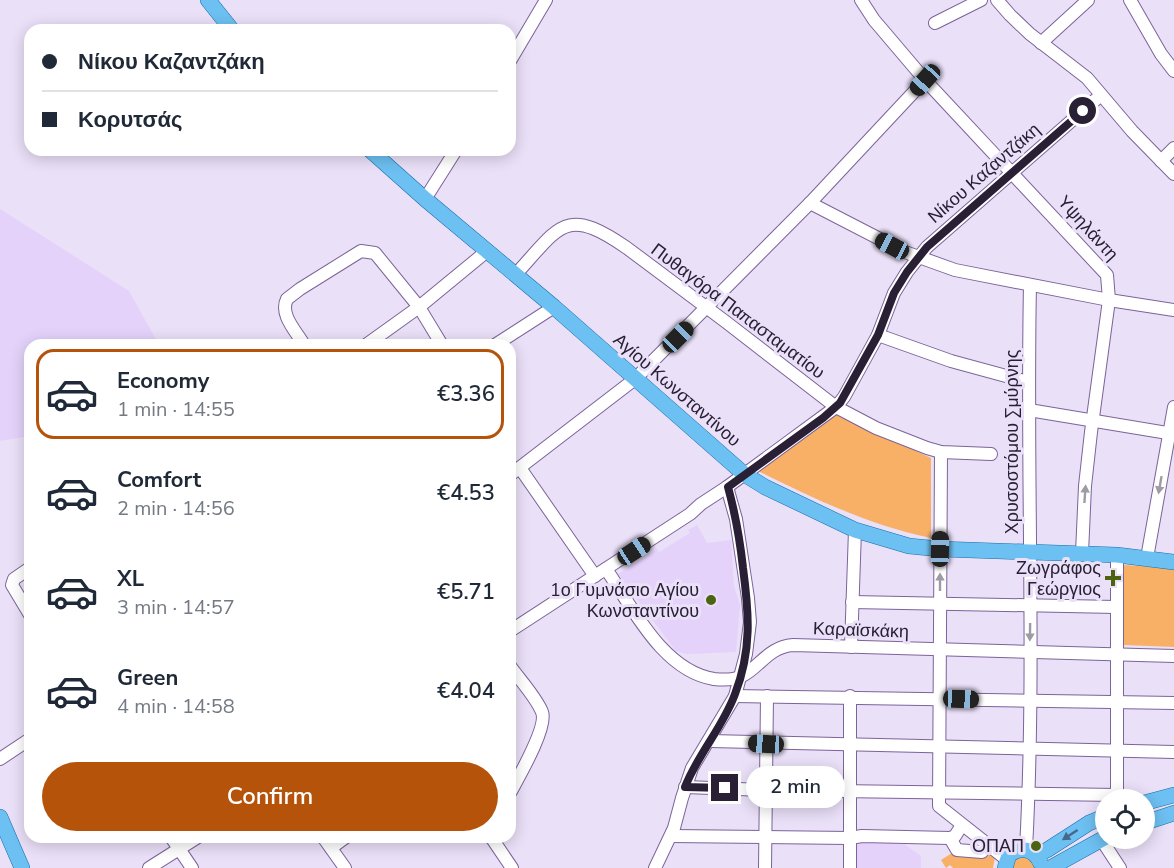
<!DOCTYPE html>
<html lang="en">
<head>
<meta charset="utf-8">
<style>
	body { margin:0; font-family:"Nunito Sans",sans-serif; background:#f6f6f7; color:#1f2937; height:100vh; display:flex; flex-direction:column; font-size:22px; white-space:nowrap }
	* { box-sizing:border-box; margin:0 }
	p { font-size:20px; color:#747a83 }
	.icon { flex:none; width:33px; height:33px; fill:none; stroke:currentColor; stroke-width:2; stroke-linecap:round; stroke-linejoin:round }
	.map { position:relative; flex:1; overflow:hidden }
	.panel { position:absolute; left:24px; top:339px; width:492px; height:504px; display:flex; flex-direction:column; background:#fff; border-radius:18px; box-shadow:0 3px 15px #0003 }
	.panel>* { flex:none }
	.guide { position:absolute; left:24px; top:24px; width:492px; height:132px; border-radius:18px; box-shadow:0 3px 15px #0003; display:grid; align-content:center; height:132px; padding:0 18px; background:#fff }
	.tools { position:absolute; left:1095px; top:789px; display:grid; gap:12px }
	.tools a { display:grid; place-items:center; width:60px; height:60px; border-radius:50%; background:#fff; box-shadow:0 3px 15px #0003; font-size:30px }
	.end { position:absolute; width:27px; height:27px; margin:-14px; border:8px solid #2a2036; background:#fff; box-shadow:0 0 0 3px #fff }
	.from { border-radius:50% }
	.bubble { position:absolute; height:42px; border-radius:21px; background:#fff; box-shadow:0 3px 15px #0003; font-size:20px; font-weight:600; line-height:42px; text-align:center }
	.car { position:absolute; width:18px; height:36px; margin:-18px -9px; border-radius:8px; box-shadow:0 0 4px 2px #0007; background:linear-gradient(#222 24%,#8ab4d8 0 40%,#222 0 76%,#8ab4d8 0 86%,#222 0) }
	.guide b { display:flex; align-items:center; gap:21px; height:57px; font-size:22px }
	.guide b+b { border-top:2px solid #e0e1e3 }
	.guide i { width:15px; height:15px; background:#1f2937 }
	ul { padding:10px 0 0; list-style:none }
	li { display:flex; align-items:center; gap:18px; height:90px; margin:0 12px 9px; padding:0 6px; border:3px solid transparent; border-radius:18px }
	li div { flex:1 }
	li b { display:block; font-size:22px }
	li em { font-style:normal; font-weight:600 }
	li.current { border-color:#b45309 }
	li>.icon { width:54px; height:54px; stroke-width:1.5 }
	.button { display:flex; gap:12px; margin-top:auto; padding:12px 18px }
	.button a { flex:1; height:69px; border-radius:36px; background:#b45309; color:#fff; font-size:24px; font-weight:600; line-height:69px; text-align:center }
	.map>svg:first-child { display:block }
	.built { fill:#e4d2fb }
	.green { fill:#f8b067 }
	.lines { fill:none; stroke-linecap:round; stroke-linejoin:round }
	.minor-casing { stroke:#7c6399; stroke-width:14 }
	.major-casing { stroke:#166daa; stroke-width:16 }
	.minor { stroke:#fff; stroke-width:12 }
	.major { stroke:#6dc0f2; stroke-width:15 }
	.oneway { fill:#9f9ba5 }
	.oneway2 { fill:#48688b }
	.route { stroke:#2a2036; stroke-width:8 }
	.poi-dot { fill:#4c6311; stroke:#eae0f8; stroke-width:2 }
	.labels { text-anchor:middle; stroke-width:6; stroke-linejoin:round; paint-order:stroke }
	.street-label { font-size:18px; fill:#2a2036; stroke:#eae0f8 }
	.poi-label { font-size:18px; fill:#2a2036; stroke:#eae0f8; text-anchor:end }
</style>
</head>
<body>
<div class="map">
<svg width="1174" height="868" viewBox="0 0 1174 868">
	<rect width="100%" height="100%" fill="#eae0f8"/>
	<g class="built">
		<polygon points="0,209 129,291 159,345 30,345 30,436 0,441"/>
		<polygon points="697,525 707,543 731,540 734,586 740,605 736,652 687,654 676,651 618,574 657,549 659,552 690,533 688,530"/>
		<polygon points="855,841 900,841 921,856 921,868 856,868"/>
	</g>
	<g class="green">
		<path d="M836,414L931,458V538C868,525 813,498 756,470Z"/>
		<polygon points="1124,565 1174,568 1174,647 1124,645"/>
		<polygon points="986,850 995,857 993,868 953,868 950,865 946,868 941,860 952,853"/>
		<polygon points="1018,856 1029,857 1035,868 1012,868 1013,862"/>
	</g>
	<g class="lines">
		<defs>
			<g id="minor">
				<polyline points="861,0 874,20 925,80 1107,275 1109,300 1091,432 1085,486 1082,553"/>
				<polyline points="997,0 1010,15 1030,34 1087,78 1132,131 1174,174"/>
				<polyline points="1130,0 1161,54 1174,71"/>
				<polyline points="935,23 981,0"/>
				<polyline points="1041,43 1088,0"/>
				<polyline points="510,61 546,0"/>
				<polyline points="1161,161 1174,148"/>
				<polyline points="425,199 456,150"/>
				<polyline points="810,203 905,252 955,270 1109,300 1174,310"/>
				<path d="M516,274C560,226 565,205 627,248L726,322L836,407L876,428L927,448L941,452L991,454"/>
				<polyline points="878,335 951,361 1028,382"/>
				<path d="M304,345C297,332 279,315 287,299L300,289L361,251L375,253L419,307L442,345"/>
				<polyline points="366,345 419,307 487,251"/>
				<polyline points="495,345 554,307"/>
				<polyline points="1029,410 1174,434"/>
				<polyline points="941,452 939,806 1006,859"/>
				<polyline points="520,468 595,576"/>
				<polyline points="510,475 635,379 810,203 925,80"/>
				<polyline points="1117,555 1117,800"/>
				<polyline points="1147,558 1174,407"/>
				<polyline points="30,568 14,579 12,585 30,615"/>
				<path d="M606,569C633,608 663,671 714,679C723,680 734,680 742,676C760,667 768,647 793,645L1174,656"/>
				<polyline points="852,602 1116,607"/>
				<polyline points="510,631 690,514 701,504 727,487 836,407 844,397 878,335 894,293 907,272 927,247 1101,95"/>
				<polyline points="851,647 855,530"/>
				<path d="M510,666C519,679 536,697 542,712C548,727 518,778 510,793"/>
				<polyline points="735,696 1174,703"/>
				<polyline points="710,741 1174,752"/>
				<polyline points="0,759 30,739"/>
				<polyline points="685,787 765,790 1117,795"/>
				<polyline points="671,836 850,838 862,836 950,838 955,836 962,825"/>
				<polyline points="171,837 192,868"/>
				<polyline points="323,837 345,868"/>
				<polyline points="491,837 512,868"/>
				<polyline points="950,838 957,850 982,852"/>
				<polyline points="1101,839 1120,868"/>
				<polyline points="331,848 346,837"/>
				<path d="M1026,849C1036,662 1026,474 1030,286"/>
				<polyline points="149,868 198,837"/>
				<polyline points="655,868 674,828 682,798 692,768 735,696 746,654 750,622 748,598 736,519 727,487"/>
				<polyline points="765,868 767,696"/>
				<polyline points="850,868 850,696"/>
			</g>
			<g id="major">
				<polyline points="208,0 232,30"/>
				<polyline points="370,150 425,199 554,307 744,474 765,487 855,530 909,546 940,549 1117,555 1174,562"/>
				<polyline points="1144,803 1174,795"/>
				<polyline points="0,817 22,868"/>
				<polyline points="1144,823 1174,813"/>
				<polyline points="1036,855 1047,850 1089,823 1106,816"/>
				<path d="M1005,868L1009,855C1021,846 1034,849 1040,862"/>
				<polyline points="1050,868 1106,837"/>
			</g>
		</defs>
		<use href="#minor" class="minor-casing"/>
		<use href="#major" class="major-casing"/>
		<use href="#minor" class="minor"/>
		<use href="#major" class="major"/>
	</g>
	<defs><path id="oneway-solid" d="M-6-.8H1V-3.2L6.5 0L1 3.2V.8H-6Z" transform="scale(1.5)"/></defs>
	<g class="oneway">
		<use href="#oneway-solid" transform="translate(1160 485) rotate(100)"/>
		<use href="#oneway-solid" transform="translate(1085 494) rotate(-86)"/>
		<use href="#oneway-solid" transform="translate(940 582) rotate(-90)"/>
		<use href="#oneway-solid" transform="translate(1030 632) rotate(91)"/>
	</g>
	<use class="oneway2" href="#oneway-solid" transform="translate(1070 835) rotate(147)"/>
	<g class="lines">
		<path class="route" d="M725,788L685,787C698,754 723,727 735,694C752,650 749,613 743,568C740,540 735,513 728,487L823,418L840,403L878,335L894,293L907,272L927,247L1083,111"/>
	</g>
	<g class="poi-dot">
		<path d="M1110 569h6v6h6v6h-6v6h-6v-6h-6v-6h6z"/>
		<circle cx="711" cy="600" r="6"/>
		<circle cx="1036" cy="846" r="6"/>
	</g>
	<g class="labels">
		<g class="street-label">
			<text transform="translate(984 173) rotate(-41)" y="6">Νίκου Καζαντζάκη</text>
			<text transform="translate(1088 228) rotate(48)" y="6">Υψηλάντη</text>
			<text transform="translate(738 311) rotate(37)" y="6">Πυθαγόρα Παπασταματίου</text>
			<text transform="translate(677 390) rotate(41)" y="6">Αγίου Κωνσταντίνου</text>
			<text transform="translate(1012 442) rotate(-90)" y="6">Χρυσοστόμου Σμύρνης</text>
			<text transform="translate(861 630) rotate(2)" y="6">Καραϊσκάκη</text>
		</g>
		<g class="poi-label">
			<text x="1101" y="574">Ζωγράφος<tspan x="1101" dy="21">Γεώργιος</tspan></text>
			<text x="699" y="596">1ο Γυμνάσιο Αγίου<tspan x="699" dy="21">Κωνσταντίνου</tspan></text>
			<text x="1024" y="852">ΟΠΑΠ</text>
		</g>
	</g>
</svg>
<div class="tools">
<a><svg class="icon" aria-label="locate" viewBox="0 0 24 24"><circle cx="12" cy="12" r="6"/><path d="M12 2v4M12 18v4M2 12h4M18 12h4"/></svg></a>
</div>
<i class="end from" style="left:1083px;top:111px"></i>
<i class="end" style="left:725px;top:788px"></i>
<div class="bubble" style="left:746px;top:766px;width:99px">2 min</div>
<i class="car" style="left:925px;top:80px;rotate:222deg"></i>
<i class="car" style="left:892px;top:246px;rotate:298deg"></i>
<i class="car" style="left:678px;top:337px;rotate:45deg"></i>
<i class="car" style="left:940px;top:549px;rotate:1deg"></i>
<i class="car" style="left:634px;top:551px;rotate:57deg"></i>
<i class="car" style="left:961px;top:699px;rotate:92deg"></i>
<i class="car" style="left:766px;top:744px;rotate:273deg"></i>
<div class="guide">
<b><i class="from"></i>Νίκου Καζαντζάκη</b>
<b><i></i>Κορυτσάς</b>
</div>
<section class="panel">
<ul>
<li class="current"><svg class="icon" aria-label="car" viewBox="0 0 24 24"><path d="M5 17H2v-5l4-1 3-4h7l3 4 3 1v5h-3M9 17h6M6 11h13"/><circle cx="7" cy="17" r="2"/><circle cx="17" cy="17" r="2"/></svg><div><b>Economy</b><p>1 min · 14:55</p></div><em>€3.36</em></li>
<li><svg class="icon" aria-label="car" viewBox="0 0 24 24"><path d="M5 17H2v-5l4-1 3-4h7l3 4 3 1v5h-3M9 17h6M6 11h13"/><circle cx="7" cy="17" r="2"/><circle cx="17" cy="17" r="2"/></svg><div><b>Comfort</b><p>2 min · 14:56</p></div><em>€4.53</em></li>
<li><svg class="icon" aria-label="car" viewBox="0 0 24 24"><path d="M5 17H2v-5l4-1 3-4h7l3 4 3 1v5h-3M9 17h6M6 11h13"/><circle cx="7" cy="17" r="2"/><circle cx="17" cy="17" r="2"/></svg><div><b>XL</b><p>3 min · 14:57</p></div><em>€5.71</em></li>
<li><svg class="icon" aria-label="car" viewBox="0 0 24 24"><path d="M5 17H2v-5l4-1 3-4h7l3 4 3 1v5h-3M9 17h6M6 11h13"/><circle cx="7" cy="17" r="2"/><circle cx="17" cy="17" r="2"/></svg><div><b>Green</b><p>4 min · 14:58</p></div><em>€4.04</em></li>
</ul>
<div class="button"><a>Confirm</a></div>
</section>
</div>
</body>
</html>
